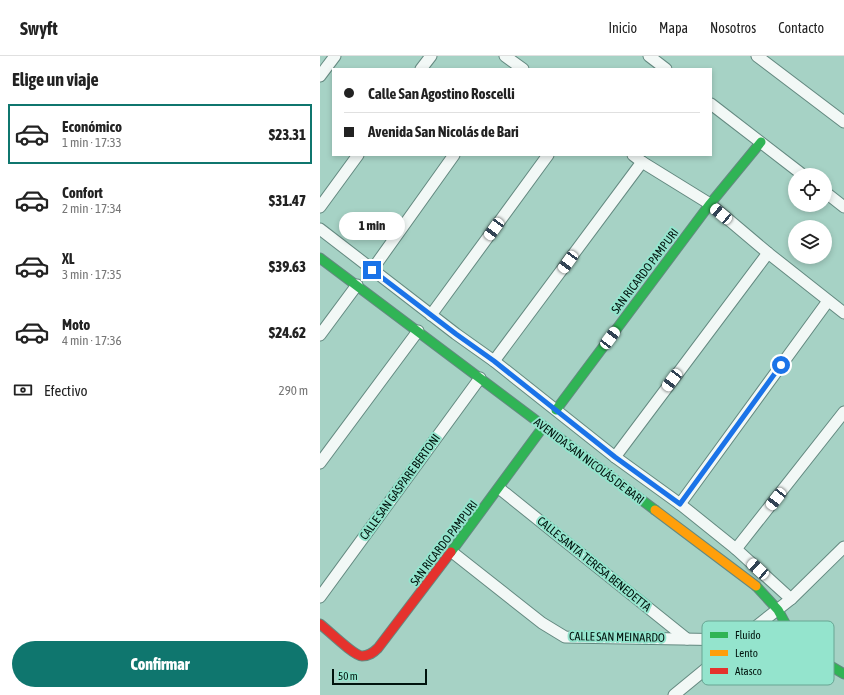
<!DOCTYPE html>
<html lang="es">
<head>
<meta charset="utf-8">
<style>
	body { margin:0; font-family:"Asap Condensed",sans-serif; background:#f6f6f6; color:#222; height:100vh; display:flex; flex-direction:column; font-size:15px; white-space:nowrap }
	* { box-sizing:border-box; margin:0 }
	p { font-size:13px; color:#767676 }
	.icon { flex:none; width:22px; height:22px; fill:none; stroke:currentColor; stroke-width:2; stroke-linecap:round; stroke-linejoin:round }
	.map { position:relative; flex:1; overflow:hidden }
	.panel { display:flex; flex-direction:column; background:#fff; width:320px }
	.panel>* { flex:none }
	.banner { position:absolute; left:12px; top:12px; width:380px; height:88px; border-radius:0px; box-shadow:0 2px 6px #0003; display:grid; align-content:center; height:88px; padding:0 12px; background:#fff }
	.controls { position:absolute; left:468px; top:112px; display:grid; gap:8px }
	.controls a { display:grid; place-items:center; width:44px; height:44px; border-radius:50%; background:#fff; box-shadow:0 2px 6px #0003; font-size:20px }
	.scale { position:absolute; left:12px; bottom:10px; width:95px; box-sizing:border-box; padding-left:4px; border:2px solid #00130d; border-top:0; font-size:11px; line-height:14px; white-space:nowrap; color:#00130d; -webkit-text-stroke:3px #94e4cd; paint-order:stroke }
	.end { position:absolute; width:18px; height:18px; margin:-9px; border:5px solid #1a73e8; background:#fff; box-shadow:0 0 0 2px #fff }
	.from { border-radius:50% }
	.bubble { position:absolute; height:28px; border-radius:14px; background:#fff; box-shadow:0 2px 6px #0003; font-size:13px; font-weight:800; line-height:28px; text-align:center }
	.car { position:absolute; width:12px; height:24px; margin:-12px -6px; border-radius:5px; box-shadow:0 0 3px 1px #0007; background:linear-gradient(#fff 24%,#345 0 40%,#fff 0 76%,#345 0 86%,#fff 0) }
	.banner b { display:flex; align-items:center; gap:14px; height:38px; font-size:15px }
	.banner b+b { border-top:1px solid #e0e0e0 }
	.banner i { width:10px; height:10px; background:#222 }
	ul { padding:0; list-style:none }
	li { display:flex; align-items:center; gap:12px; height:60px; margin:0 8px 6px; padding:0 4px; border:2px solid transparent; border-radius:0px }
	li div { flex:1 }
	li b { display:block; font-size:15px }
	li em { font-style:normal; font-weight:800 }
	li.current { border-color:#0f766e }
	li>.icon { width:36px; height:36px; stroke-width:1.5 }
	h2 { padding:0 12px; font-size:18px; line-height:48px }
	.pay { display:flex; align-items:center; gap:10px; height:44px; padding:0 12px; font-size:15px }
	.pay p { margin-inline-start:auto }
	.primary-button { display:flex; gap:8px; margin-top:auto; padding:8px 12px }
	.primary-button a { flex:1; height:46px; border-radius:24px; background:#0f766e; color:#fff; font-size:16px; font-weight:800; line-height:46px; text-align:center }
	header { display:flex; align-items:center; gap:24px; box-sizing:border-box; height:56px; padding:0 20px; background:#fff; border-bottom:1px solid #e0e0e0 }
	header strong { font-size:19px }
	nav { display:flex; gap:22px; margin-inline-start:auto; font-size:14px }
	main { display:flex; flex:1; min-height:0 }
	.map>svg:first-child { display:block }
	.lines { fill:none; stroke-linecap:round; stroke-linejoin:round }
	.street-casing { stroke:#648980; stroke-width:13 }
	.fast-casing { stroke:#648980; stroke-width:11 }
	.slow-casing { stroke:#648980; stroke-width:11 }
	.jam-casing { stroke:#648980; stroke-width:11 }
	.street { stroke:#f2f8f6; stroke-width:11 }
	.fast { stroke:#30b455; stroke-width:9 }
	.slow { stroke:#ff9f0a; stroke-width:9 }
	.jam { stroke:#e5322d; stroke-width:9 }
	.route { stroke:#1a73e8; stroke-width:5 }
	.labels { text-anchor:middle; stroke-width:4; stroke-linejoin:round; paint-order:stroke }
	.street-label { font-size:12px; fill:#00130d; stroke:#94e4cd }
	.key { fill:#94e4cd; stroke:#68a593; stroke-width:1 }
	.key-label { font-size:11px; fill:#00130d }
</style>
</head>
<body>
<header>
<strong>Swyft</strong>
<nav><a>Inicio</a><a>Mapa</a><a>Nosotros</a><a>Contacto</a></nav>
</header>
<main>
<section class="panel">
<h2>Elige un viaje</h2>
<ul>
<li class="current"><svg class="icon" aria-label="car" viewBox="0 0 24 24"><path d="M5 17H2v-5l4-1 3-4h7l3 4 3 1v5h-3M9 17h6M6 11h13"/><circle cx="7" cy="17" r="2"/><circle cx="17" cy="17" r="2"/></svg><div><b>Económico</b><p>1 min · 17:33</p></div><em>$23.31</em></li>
<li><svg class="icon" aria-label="car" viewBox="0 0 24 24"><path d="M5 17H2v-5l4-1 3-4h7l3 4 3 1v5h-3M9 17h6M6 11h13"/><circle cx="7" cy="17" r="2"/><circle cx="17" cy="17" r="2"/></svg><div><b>Confort</b><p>2 min · 17:34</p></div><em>$31.47</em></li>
<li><svg class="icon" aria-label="car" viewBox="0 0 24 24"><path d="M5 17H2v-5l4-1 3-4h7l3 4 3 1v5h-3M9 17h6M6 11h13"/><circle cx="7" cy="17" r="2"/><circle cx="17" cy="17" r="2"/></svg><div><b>XL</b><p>3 min · 17:35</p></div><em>$39.63</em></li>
<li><svg class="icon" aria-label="car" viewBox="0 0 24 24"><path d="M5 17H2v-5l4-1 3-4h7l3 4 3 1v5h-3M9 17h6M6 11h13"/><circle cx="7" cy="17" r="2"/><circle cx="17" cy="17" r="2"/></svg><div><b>Moto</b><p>4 min · 17:36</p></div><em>$24.62</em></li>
</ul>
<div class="pay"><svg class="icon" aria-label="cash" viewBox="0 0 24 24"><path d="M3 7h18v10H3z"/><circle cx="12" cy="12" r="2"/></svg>Efectivo<p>290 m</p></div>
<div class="primary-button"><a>Confirmar</a></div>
</section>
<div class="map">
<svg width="524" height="639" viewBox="0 0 524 639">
	<rect width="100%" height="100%" fill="#a6d2c5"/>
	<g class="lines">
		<defs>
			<g id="street">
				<polyline points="185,0 203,13"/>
				<polyline points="329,0 346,13"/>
				<polyline points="437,0 524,66"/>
				<polyline points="101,13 111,0"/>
				<polyline points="0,20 15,0"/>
				<polyline points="391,48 483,119"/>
				<polyline points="313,99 322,106 390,148 448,197 524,257"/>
				<polyline points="505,136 524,151"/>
				<polyline points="0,151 38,99"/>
				<polyline points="0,173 136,278 174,305 295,401 360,448 416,493 471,543"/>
				<polyline points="52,214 134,99"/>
				<polyline points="111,259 228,99"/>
				<polyline points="0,279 37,229"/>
				<polyline points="174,305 322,106"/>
				<polyline points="295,401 448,197"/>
				<polyline points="0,407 98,275"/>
				<polyline points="180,433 367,583"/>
				<polyline points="360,448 508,245"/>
				<polyline points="416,493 524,356"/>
				<polyline points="132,496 222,567 245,581 419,584"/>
				<polyline points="0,541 160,322"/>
				<polyline points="354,639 393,607 419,584 471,543 524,491"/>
			</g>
			<g id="fast">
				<polyline points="0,202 335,454"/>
				<polyline points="236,354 390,148 441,86"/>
				<polyline points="131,496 223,371"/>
				<polyline points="436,530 458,554 472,580 478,588 497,602 524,618"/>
			</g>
			<polyline id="slow" points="335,454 436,530"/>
			<path id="jam" d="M0,568C8,574 34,600 42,600C49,600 53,597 58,592L131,496"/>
		</defs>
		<use href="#street" class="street-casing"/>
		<use href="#fast" class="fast-casing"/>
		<use href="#slow" class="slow-casing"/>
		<use href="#jam" class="jam-casing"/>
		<use href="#street" class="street"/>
		<use href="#fast" class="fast"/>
		<use href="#slow" class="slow"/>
		<use href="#jam" class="jam"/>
	</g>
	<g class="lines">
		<polyline class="route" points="52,214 136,278 174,305 295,401 360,448 461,309"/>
	</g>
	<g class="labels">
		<g class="street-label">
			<text transform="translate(325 215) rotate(-53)" y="4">SAN RICARDO PAMPURI</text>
			<text transform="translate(269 405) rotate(37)" y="4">AVENIDA SAN NICOLÁS DE BARI</text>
			<text transform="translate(80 431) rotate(-54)" y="4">CALLE SAN GASPARE BERTONI</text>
			<text transform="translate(124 487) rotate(-53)" y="4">SAN RICARDO PAMPURI</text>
			<text transform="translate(274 508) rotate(39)" y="4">CALLE SANTA TERESA BENEDETTA</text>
			<text transform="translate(297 581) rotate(1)" y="4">CALLE SAN MEINARDO</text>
		</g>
	</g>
	<rect x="382" y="565" width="132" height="64" rx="6" class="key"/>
	<rect x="390" y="576" width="18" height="6" fill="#30b455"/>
	<rect x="390" y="594" width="18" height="6" fill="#ff9f0a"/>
	<rect x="390" y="612" width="18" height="6" fill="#e5322d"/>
	<g class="key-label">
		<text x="415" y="583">Fluido</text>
		<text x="415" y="601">Lento</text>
		<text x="415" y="619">Atasco</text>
	</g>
</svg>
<div class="controls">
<a><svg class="icon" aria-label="locate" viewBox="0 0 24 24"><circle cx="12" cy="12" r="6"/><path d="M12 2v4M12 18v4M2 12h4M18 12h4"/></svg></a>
<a><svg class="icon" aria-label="layers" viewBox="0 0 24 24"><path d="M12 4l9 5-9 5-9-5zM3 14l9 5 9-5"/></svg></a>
</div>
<div class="scale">50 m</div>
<i class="end from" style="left:461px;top:309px"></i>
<i class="end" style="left:52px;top:214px"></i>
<div class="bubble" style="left:19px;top:156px;width:66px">1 min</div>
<i class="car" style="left:401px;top:158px;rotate:310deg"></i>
<i class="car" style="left:174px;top:173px;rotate:216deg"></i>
<i class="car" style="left:248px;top:206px;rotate:216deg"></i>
<i class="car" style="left:290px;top:282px;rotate:37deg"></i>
<i class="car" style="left:352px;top:324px;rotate:217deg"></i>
<i class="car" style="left:456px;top:443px;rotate:218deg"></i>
<i class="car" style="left:438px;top:513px;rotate:312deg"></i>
<div class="banner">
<b><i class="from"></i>Calle San Agostino Roscelli</b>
<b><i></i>Avenida San Nicolás de Bari</b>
</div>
</div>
</main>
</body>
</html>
